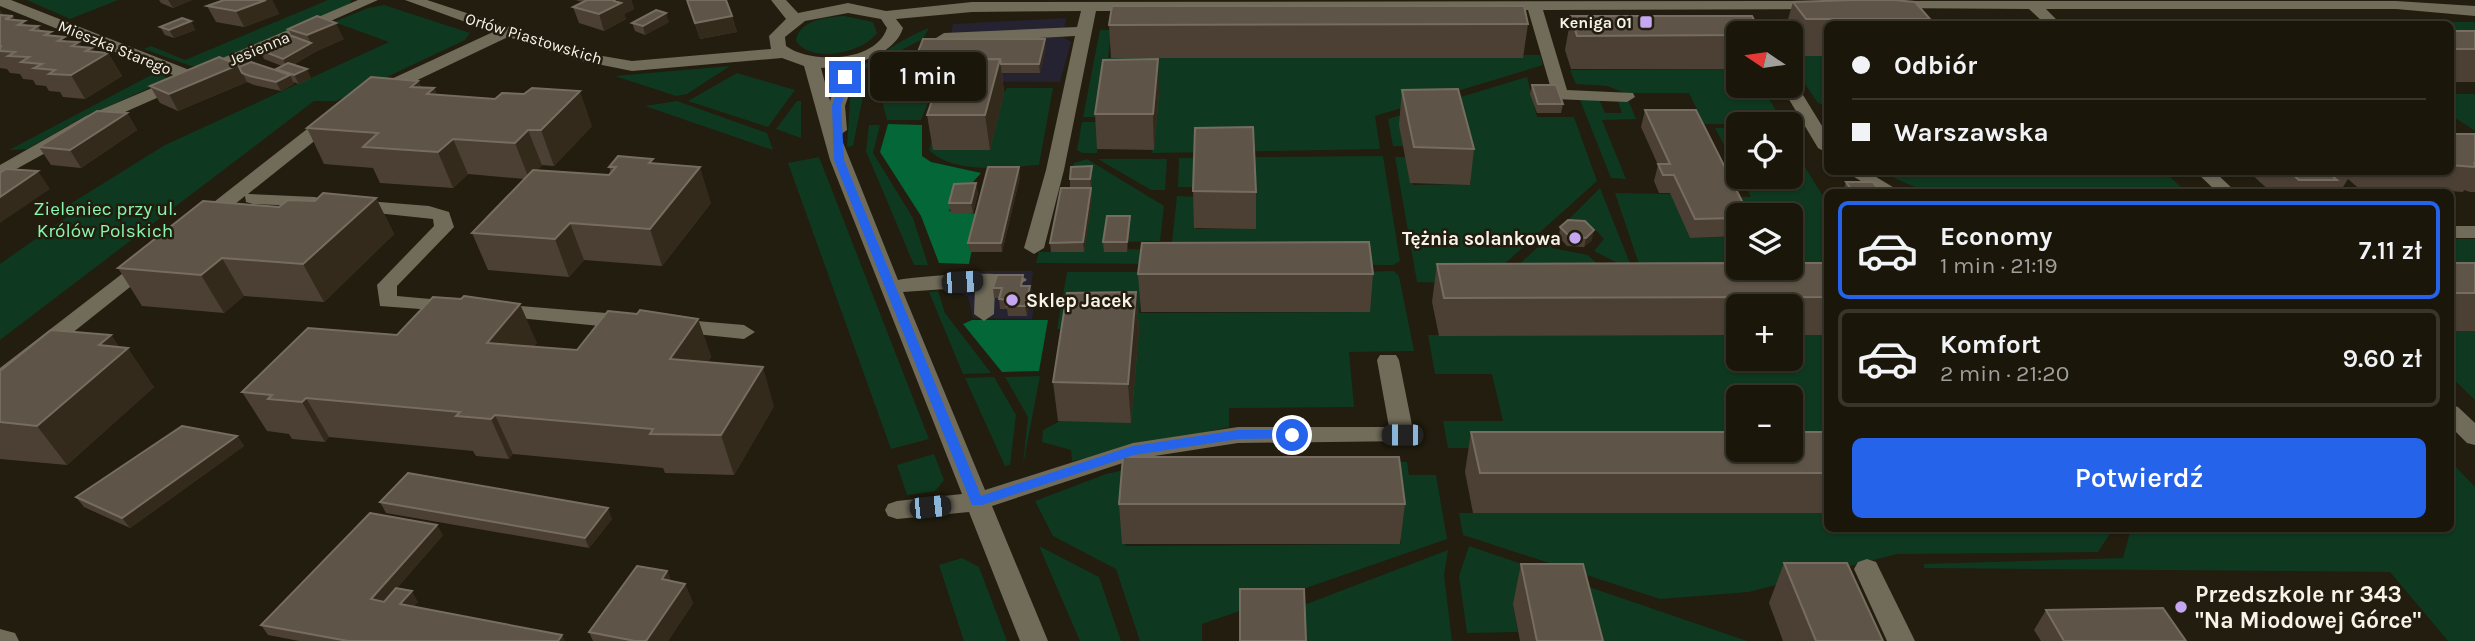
<!DOCTYPE html>
<html lang="pl">
<head>
<meta charset="utf-8">
<style>
	body { margin:0; font-family:Karla,sans-serif; background:#231f13; color:#f1f3f6; height:100vh; display:flex; flex-direction:column; font-size:26px; white-space:nowrap }
	* { box-sizing:border-box; margin:0 }
	p { font-size:23px; color:#9f9f9c }
	.icon { flex:none; width:38px; height:38px; fill:none; stroke:currentColor; stroke-width:2; stroke-linecap:round; stroke-linejoin:round }
	.map { position:relative; flex:1; overflow:hidden }
	.side { position:absolute; left:1824px; top:189px; width:630px; height:343px; display:flex; flex-direction:column; background:#1a160a; border-radius:10px; box-shadow:0 2px 5px #0004,0 0 0 2px #38352b }
	.side>* { flex:none }
	.banner { position:absolute; left:1824px; top:21px; width:630px; height:154px; border-radius:10px; box-shadow:0 2px 5px #0004,0 0 0 2px #38352b; display:grid; align-content:center; height:154px; padding:0 28px; background:#1a160a }
	.needle { width:46px; rotate:283deg }
	.fabs { position:absolute; left:1726px; top:21px; display:grid; gap:14px }
	.fabs a { display:grid; place-items:center; width:77px; height:77px; border-radius:10px; background:#1a160a; box-shadow:0 2px 5px #0004,0 0 0 2px #38352b; font-size:35px }
	.end { position:absolute; width:32px; height:32px; margin:-16px; border:9px solid #2563eb; background:#fff; box-shadow:0 0 0 4px #fff }
	.from { border-radius:50% }
	.bubble { position:absolute; height:49px; border-radius:10px; background:#1a160a; box-shadow:0 2px 5px #0004,0 0 0 2px #38352b; font-size:23px; font-weight:600; line-height:49px; text-align:center }
	.car { position:absolute; width:21px; height:42px; margin:-21px -10px; border-radius:9px; box-shadow:0 0 5px 2px #0007; background:linear-gradient(#222 24%,#8ab4d8 0 40%,#222 0 76%,#8ab4d8 0 86%,#222 0) }
	.banner b { display:flex; align-items:center; gap:24px; height:66px; font-size:26px }
	.banner b+b { border-top:2px solid #38352b }
	.banner i { width:18px; height:18px; background:#f1f3f6 }
	ul { padding:12px 0 0; list-style:none }
	li { display:flex; align-items:center; gap:21px; height:98px; margin:0 14px 10px; padding:0 14px; border:4px solid #38352b; border-radius:10px }
	li div { flex:1 }
	li b { display:block; font-size:26px }
	li em { font-style:normal; font-weight:600 }
	li.current { border-color:#2563eb }
	li>.icon { width:63px; height:63px; stroke-width:1.5 }
	.primary-button { display:flex; gap:14px; margin-top:auto; padding:14px 28px }
	.primary-button a { flex:1; height:80px; border-radius:10px; background:#2563eb; color:#fff; font-size:28px; font-weight:600; line-height:80px; text-align:center }
	.map>svg:first-child { display:block }
	.commercial { fill:#252232 }
	.green { fill:#0f3820 }
	.forest { fill:#036737 }
	.lines { fill:none; stroke-linecap:round; stroke-linejoin:round }
	.minor { fill:#716b59; fill-rule:evenodd }
	.wall { fill:#4c4034 }
	.shaded-wall { fill:#332a1c }
	.building { fill:#5e5447; stroke:#766d60; stroke-width:2 }
	.route { fill:#2563eb }
	.poi-dot { fill:#c5a7f1; stroke:#221d0e; stroke-width:2.5 }
	.labels { text-anchor:middle; stroke-width:5; stroke-linejoin:round; paint-order:stroke }
	.far-poi-label { font-size:16px; font-weight:bold; fill:#f7f3e9; stroke:#221d0e; text-anchor:end }
	.far-street-label { font-size:16px; fill:#f7f3e9; stroke:#221d0e }
	.park-label { font-size:19px; fill:#88f6af; stroke:#221d0e }
	.poi-label { font-size:19px; font-weight:bold; fill:#f7f3e9; stroke:#221d0e; text-anchor:end }
	.near-poi-label { font-size:23px; font-weight:bold; fill:#f7f3e9; stroke:#221d0e; text-anchor:start }
</style>
</head>
<body>
<div class="map">
<svg width="2475" height="641" viewBox="0 0 2475 641">
	<rect width="100%" height="100%" fill="#221d0e"/>
	<g class="commercial">
		<polygon points="1066,18 1063,37 1071,42 1060,82 936,81 938,76 914,75 925,47 950,39 953,24"/>
		<polygon points="946,271 1033,271 1031,287 1036,298 1032,319 973,318 968,297 952,289"/>
	</g>
	<g class="green">
		<polygon points="27,0 118,0 70,19"/>
		<polygon points="328,0 352,0 348,5 205,66 191,66 144,49 151,46 185,60"/>
		<polygon points="384,5 470,33 465,40 336,101 314,101 0,340 0,264 68,216 54,214 165,145 389,42 334,22 368,8"/>
		<path d="M844,16L873,22L877,33C863,53 811,64 796,41C798,20 827,17 844,16Z"/>
		<polygon points="2117,22 2475,22 2475,30 2450,30 2450,24 2120,24"/>
		<path d="M929,28L923,39L855,74C863,62 914,33 929,28Z"/>
		<polygon points="1100,30 1140,30 1138,41 1110,41 1108,58 1540,55 1543,65 1375,116 1380,149 1152,153 1158,92 1101,117 1083,117"/>
		<polygon points="925,47 914,74 939,75 921,120 887,120 876,77"/>
		<polygon points="1790,49 1795,56 1827,56 1827,106 1818,103 1790,62"/>
		<polygon points="730,66 687,94 676,96 615,76"/>
		<polygon points="1738,69 1738,86 1778,86 1782,92 1766,94 1784,124 1704,124 1689,93 1625,93 1607,86 1576,84 1570,70"/>
		<polygon points="157,72 169,79 78,120 27,149 9,150"/>
		<polygon points="737,73 795,90 768,127 688,101"/>
		<polygon points="1527,77 1537,117 1574,117 1597,181 1482,284 1417,282 1395,157 1408,157 1413,185 1471,184 1456,124 1406,146 1393,146 1388,119"/>
		<polygon points="851,85 858,85 863,96 853,146 847,147"/>
		<path d="M945,87L1004,92L1007,88H1053L1039,165C1007,167 954,175 929,150Z"/>
		<polygon points="2450,94 2475,94 2475,131 2457,119 2450,119"/>
		<polygon points="1599,99 1605,113 1622,113 1618,101 1629,102 1636,119 1602,120 1626,179 1611,178 1580,100"/>
		<polygon points="677,101 767,133 773,150 645,106"/>
		<polygon points="797,101 801,101 801,138 776,129"/>
		<polygon points="1082,122 1100,122 1097,153 1082,153 1077,150"/>
		<polygon points="869,125 880,125 873,153 913,218 928,265 914,265 866,151"/>
		<polygon points="1715,128 1738,128 1738,171"/>
		<polygon points="1790,143 1823,196 1827,197 1827,284 1642,273 1615,193 1671,194 1690,238 1738,236 1738,268 1790,268 1790,215 1738,215 1726,197 1751,197 1741,177 1790,177"/>
		<polygon points="1383,156 1400,261 1393,265 1182,264 1171,252 1177,196 1197,197 1196,229 1254,228 1197,187 1178,187 1179,158"/>
		<polygon points="819,157 929,439 891,449 788,163"/>
		<polygon points="1087,159 1164,206 1160,241 1125,242 1125,249 1160,250 1159,264 1036,263 1039,252 1084,252 1072,176 1074,163"/>
		<polygon points="1098,159 1167,159 1165,190 1151,190"/>
		<polygon points="1881,172 2165,172 2186,192 1926,192"/>
		<polygon points="1600,188 1633,271 1594,251 1604,239 1594,228 1567,221"/>
		<polygon points="1547,239 1552,248 1588,255 1595,262 1627,275 1496,285"/>
		<rect x="2450" y="239" width="25" height="44"/>
		<polygon points="1394,271 1399,276 1414,351 1349,352 1354,407 1229,408 1229,427 1072,461 1071,450 1042,442 1043,430 1060,421 1073,327 1057,329 1067,272 1143,272 1139,313 1367,312 1363,272"/>
		<polygon points="938,291 945,313 991,373 963,374 929,292"/>
		<polygon points="2450,330 2475,330 2475,400 2450,376"/>
		<polygon points="1738,334 1738,359 1790,359 1790,334 1827,334 1827,449 1790,448 1790,397 1738,397 1738,448 1448,448 1443,421 1503,421 1492,374 1435,374 1428,335"/>
		<polygon points="1040,376 1023,465 1028,417 1005,377"/>
		<polygon points="994,377 1016,415 1010,465 1005,466 965,378"/>
		<polygon points="934,454 944,480 935,491 907,495 897,465"/>
		<polygon points="2450,461 2475,487 2475,641 2448,641 2390,572 1924,568 1924,564 2123,558 2131,529 2450,528"/>
		<polygon points="1343,462 1407,462 1409,475 1436,475 1447,539 1202,624 1202,641 1140,641 1116,569 1053,536 1035,501 1106,474 1142,466 1129,498 1125,546 1401,544 1395,497"/>
		<polygon points="1827,512 1827,528 2113,529 2098,552 1897,554 1749,592 1660,599 1463,535 1459,513"/>
		<polygon points="1039,546 1099,577 1121,641 1080,641"/>
		<polygon points="1469,546 1747,641 1583,641 1573,604 1513,604 1518,632 1467,633 1459,576"/>
		<polygon points="1448,550 1444,575 1452,641 1304,641 1241,629"/>
		<polygon points="962,558 979,567 1007,641 964,641 939,565"/>
	</g>
	<g class="forest">
		<polygon points="888,124 922,125 922,156 931,162 981,173 965,191 957,193 949,211 979,214 969,264 939,263 921,216 880,152"/>
		<polygon points="972,320 1048,320 1039,371 1002,372 963,324"/>
	</g>
	<g class="lines">
		<g class="minor">
			<polygon points="0,0 11,0 192,71 358,0 378,0 98,124 0,178 0,165 86,116 178,77 0,6"/>
			<path d="M405,0H427L591,54L632,61L771,49L769,36L786,19L771,0H786L798,13L848,3L886,11L972,2L1819,1L1826,5L1819,9L1543,10L1567,90L1633,93L1635,97L1627,102L1554,99L1528,10L1096,11L1064,170L1044,248L1034,254L1024,248L1046,170L1075,36L944,43L936,38L944,33L1077,27L1081,11L972,12L896,19L903,28C897,47 877,56 860,62L845,106L847,130L840,135L898,280C917,276 1018,268 1027,280L1017,286L995,287L994,314L984,321L974,314L975,287L903,292L985,490L1133,443L1238,427H1389L1377,360L1380,355H1396L1399,360L1414,435L1410,441L1238,443L1135,459L992,506L1048,641H1020L969,512L897,519L888,516L885,510L888,504L897,501L962,494L830,160L804,66L782,58L632,71L582,61L508,37L386,95H374V87L493,32ZM848,13L881,19L887,28C876,63 810,64 786,46L785,37L805,21ZM842,66L830,101L821,68Z"/>
			<polygon points="1889,1 2396,1 2475,6 2475,16 2396,9 2046,9 2061,24 2045,24 2029,9 1884,8 1884,2"/>
			<polygon points="1790,81 1795,82 1827,134 1827,153 1818,148 1781,86 1790,86"/>
			<polygon points="331,114 337,115 340,119 337,123 248,194 315,197 322,199 324,203 322,207 253,204 246,202 245,196 210,224 196,224 193,220 196,216 325,115"/>
			<polygon points="1846,172 1868,172 1901,192 1879,192"/>
			<polygon points="2196,172 2215,172 2236,192 2217,192"/>
			<polygon points="355,200 429,206 449,212 454,227 397,286 397,296 453,301 463,307 460,312 380,306 377,285 434,226 433,219 348,210 346,206 348,202"/>
			<rect x="2450" y="226" width="25" height="12"/>
			<polygon points="147,258 157,264 154,268 8,384 0,386 0,368 140,260"/>
			<polygon points="495,304 631,315 642,322 631,329 488,315 485,310"/>
			<polygon points="673,319 744,325 755,332 744,339 666,331 662,326"/>
			<polygon points="2450,404 2458,407 2475,423 2475,445 2467,443 2450,426"/>
			<polygon points="1867,559 1876,562 1915,641 1887,641 1854,569 1858,562"/>
			<polygon points="0,629 15,633 19,641 0,641"/>
		</g>
	</g>
	<g class="wall">
		<polygon points="159,0 192,0 173,8 161,3"/>
		<polygon points="224,0 272,0 279,14 244,27 216,22 207,6"/>
		<polygon points="575,0 631,0 634,9 624,14 626,19 604,31 579,23 573,7 583,2"/>
		<polygon points="687,0 732,16 737,32 700,39"/>
		<polygon points="1793,2 1930,19 1928,24 1827,24 1827,56 1795,56 1790,49 1790,33 1784,33"/>
		<polygon points="0,10 3,15 28,25 38,26 41,31 82,47 92,48 95,52 108,53 122,76 85,99 63,97 60,92 49,91 46,86 36,85 33,80 23,79 20,74 10,73 7,69 0,68"/>
		<polygon points="1571,16 1738,33 1738,69 1571,69 1565,50"/>
		<polygon points="191,21 195,30 174,38 165,35 160,27"/>
		<polygon points="669,22 645,35 635,31 632,23"/>
		<polygon points="1528,24 1523,58 1111,58 1109,25"/>
		<polygon points="288,29 344,39 315,52 293,65 311,78 299,84 293,82 294,84 281,91 254,85 247,82 178,111 160,103 150,86 239,67 277,71 276,69 282,66 264,59 260,50 292,36"/>
		<rect x="2450" y="31" width="25" height="51"/>
		<polygon points="1046,47 1040,73 1002,73 1004,93 990,150 933,150 927,115 941,73 914,73 913,65"/>
		<polygon points="418,81 421,87 434,88 437,95 592,126 554,166 542,165 537,170 609,175 611,173 609,167 654,163 711,203 662,266 584,260 569,277 488,270 472,233 525,179 468,174 453,188 380,183 373,168 324,164 307,128"/>
		<polygon points="1532,85 1563,104 1561,113 1537,113 1530,94"/>
		<polygon points="1402,90 1474,149 1470,185 1410,183 1399,125"/>
		<polygon points="1159,93 1154,150 1097,149 1095,114"/>
		<polygon points="1645,110 1738,215 1738,236 1690,238 1670,193 1659,193 1654,181 1658,165 1641,127"/>
		<polygon points="127,113 137,130 81,168 51,165 39,147"/>
		<polygon points="2450,134 2475,134 2475,192 2470,192 2464,190 2463,192 2425,189 2424,192 2363,192 2348,179 2340,192 2271,192 2249,172 2450,172"/>
		<polygon points="1092,176 1091,188 1092,198 1084,252 1051,252 1050,243 1070,188 1070,179"/>
		<polygon points="1020,177 1002,252 970,252 968,243"/>
		<polygon points="1846,182 1880,192 1843,192"/>
		<polygon points="1193,191 1256,192 1256,229 1194,228"/>
		<polygon points="978,193 973,213 951,213 949,203"/>
		<polygon points="376,198 394,234 324,302 244,296 224,313 142,306 118,268 279,207 315,201"/>
		<polygon points="1130,226 1127,252 1104,252 1103,242"/>
		<polygon points="1560,227 1592,240 1584,247 1567,246 1559,237"/>
		<polygon points="1827,263 1827,335 1790,335 1790,306 1738,306 1738,335 1439,336 1432,302 1437,264"/>
		<rect x="2450" y="263" width="25" height="68"/>
		<polygon points="1138,274 1373,274 1370,312 1141,312"/>
		<polygon points="1030,286 1031,296 1027,316 1008,316 1007,309 1000,309 999,298 994,298 993,288"/>
		<polygon points="1136,292 1139,330 1131,423 1058,421 1053,382"/>
		<polygon points="698,319 711,357 707,362 774,406 734,475 665,473 663,468 513,454 509,459 476,456 473,451 329,437 325,442 292,439 289,434 267,431 242,392 397,335 537,343 533,347 577,350"/>
		<polygon points="111,335 119,347 154,387 67,465 0,459 0,371"/>
		<polygon points="1471,432 1827,432 1827,513 1473,513 1465,472"/>
		<polygon points="237,436 244,446 130,528 84,507 76,497"/>
		<polygon points="380,502 612,519 589,548 386,513"/>
		<polygon points="1119,504 1405,504 1400,544 1122,544"/>
		<polygon points="443,535 397,588 418,602 413,607 565,641 299,641 268,635 261,625"/>
		<polygon points="1784,563 1883,641 1783,641 1769,603"/>
		<polygon points="1521,564 1603,641 1520,641 1513,604"/>
		<polygon points="667,571 671,581 685,584 693,603 668,641 593,641 589,632"/>
		<polygon points="2046,610 2186,641 2041,641 2034,630"/>
	</g>
	<g class="shaded-wall">
		<polygon points="168,0 192,0 173,8"/>
		<polygon points="266,0 272,0 279,14 244,27 236,11"/>
		<polygon points="615,0 631,0 634,9 624,14 626,19 604,31 599,14"/>
		<polygon points="0,10 6,19 13,16 27,38 0,25"/>
		<polygon points="666,13 669,22 645,35 643,26"/>
		<polygon points="732,16 737,32 700,39 695,23"/>
		<polygon points="191,21 195,30 174,38 169,30"/>
		<polygon points="336,23 344,39 315,52 307,35"/>
		<polygon points="1045,39 1046,47 1040,73 1039,64"/>
		<polygon points="79,42 91,63 86,51 92,48 99,59 108,53 122,76 85,99 71,75 72,46"/>
		<polygon points="311,43 315,52 287,68 283,59"/>
		<polygon points="1000,59 1004,93 990,150 985,115"/>
		<polygon points="1158,59 1159,93 1154,150 1153,114"/>
		<polygon points="238,65 247,82 178,111 169,94"/>
		<polygon points="307,69 311,78 299,84 294,75"/>
		<polygon points="290,75 294,84 281,91 276,82"/>
		<polygon points="418,81 433,115 411,87"/>
		<polygon points="434,88 449,123 427,94"/>
		<polygon points="580,91 592,126 554,166 541,130"/>
		<polygon points="127,113 137,130 81,168 70,150"/>
		<polygon points="528,130 542,165 529,179 515,143"/>
		<polygon points="453,139 468,174 453,188 438,152"/>
		<polygon points="1092,166 1092,176 1091,188 1090,179"/>
		<polygon points="700,167 711,203 662,266 650,229"/>
		<polygon points="1019,167 1020,177 1002,252 1001,243"/>
		<polygon points="38,171 50,189 0,223 0,197"/>
		<polygon points="976,183 978,193 973,213 971,203"/>
		<polygon points="1091,188 1092,198 1084,252 1083,242"/>
		<polygon points="376,198 394,234 324,302 303,264"/>
		<polygon points="1130,216 1130,226 1127,252 1127,242"/>
		<polygon points="570,223 584,260 569,277 555,239"/>
		<polygon points="1594,230 1592,240 1584,247 1586,238"/>
		<polygon points="222,258 244,296 224,313 201,275"/>
		<polygon points="1030,286 1031,296 1027,316 1025,306"/>
		<polygon points="1136,292 1139,330 1131,423 1128,384"/>
		<polygon points="520,304 537,343 504,382 487,343"/>
		<polygon points="698,319 711,357 684,398 670,359"/>
		<polygon points="111,335 123,352 128,348 154,387 67,465 37,426 99,345"/>
		<polygon points="763,367 774,406 734,475 721,435"/>
		<polygon points="306,398 329,437 325,442 302,402"/>
		<polygon points="495,415 513,454 509,459 491,419"/>
		<polygon points="237,436 244,446 130,528 122,518"/>
		<polygon points="608,508 612,519 589,548 585,538"/>
		<polygon points="437,525 443,535 378,610 371,599"/>
		<polygon points="667,571 675,591 662,579"/>
		<polygon points="685,584 693,603 668,641 646,641"/>
		<polygon points="412,591 418,602 406,615 400,604"/>
		<polygon points="562,635 565,641 558,641"/>
	</g>
	<g class="building">
		<polygon points="224,0 266,0 236,11 207,6"/>
		<polygon points="587,0 615,0 614,1 621,3 599,14 573,7"/>
		<polygon points="687,0 726,0 732,16 695,23"/>
		<polygon points="1853,0 1894,0 1915,2 1930,19 1806,19 1793,2"/>
		<polygon points="1112,6 1524,6 1528,24 1109,25"/>
		<polygon points="656,10 666,13 643,26 632,23"/>
		<polygon points="0,15 13,16 5,19 25,21 18,25 38,26 31,30 51,32 45,35 65,37 58,41 79,42 72,46 92,48 86,51 108,53 71,75 49,74 55,70 34,68 42,64 21,62 29,57 8,56 15,52 0,51 0,47 2,46 0,46"/>
		<polygon points="317,16 336,23 307,35 288,29"/>
		<polygon points="1571,16 1752,16 1761,33 1738,33 1738,35 1577,36"/>
		<polygon points="182,18 191,21 169,30 160,27"/>
		<rect x="2450" y="31" width="25" height="18"/>
		<polygon points="292,36 311,43 283,59 260,50"/>
		<polygon points="923,39 1045,39 1039,64 1001,64 1000,59 946,60 944,65 913,65"/>
		<polygon points="219,57 238,65 169,94 150,86"/>
		<polygon points="1000,59 985,115 927,115 946,60"/>
		<polygon points="1158,59 1153,114 1095,114 1103,60"/>
		<polygon points="251,62 290,75 276,82 250,76 242,73 239,67"/>
		<polygon points="288,63 307,69 294,75 276,69"/>
		<polygon points="371,77 418,81 411,87 434,88 427,94 495,99 502,93 524,94 532,88 580,91 541,130 528,130 515,143 453,139 438,152 363,147 378,133 307,128"/>
		<polygon points="1532,85 1556,85 1563,104 1538,104"/>
		<polygon points="1458,89 1474,149 1414,147 1402,90"/>
		<polygon points="1645,110 1696,110 1749,215 1738,215 1738,218 1695,219 1674,175 1663,175 1658,164 1670,164"/>
		<polygon points="97,111 127,113 70,150 39,147"/>
		<polygon points="1253,127 1256,192 1193,191 1195,128"/>
		<polygon points="2450,134 2475,134 2475,163 2474,163 2475,167 2450,165"/>
		<polygon points="618,156 653,159 649,163 700,167 650,229 570,223 555,239 472,233 533,170 609,175 616,167 609,167"/>
		<polygon points="1092,166 1090,179 1070,179 1071,167"/>
		<polygon points="988,167 1019,167 1001,243 968,243"/>
		<polygon points="6,169 38,171 0,197 0,173"/>
		<polygon points="2290,172 2338,172 2341,175 2331,175 2337,180 2299,180"/>
		<polygon points="1846,182 1873,182 1880,192 1853,192"/>
		<polygon points="976,183 971,203 949,203 954,184"/>
		<polygon points="1061,188 1091,188 1083,242 1050,243"/>
		<polygon points="323,193 376,198 303,264 222,258 201,275 118,268 203,201 279,207 288,200 315,201"/>
		<polygon points="1107,216 1130,216 1127,242 1103,242"/>
		<polygon points="1568,220 1585,221 1594,230 1586,238 1569,236 1560,227"/>
		<polygon points="1369,242 1373,274 1138,274 1142,243"/>
		<polygon points="1738,263 1738,268 1790,268 1790,263 1827,263 1827,297 1444,298 1437,264"/>
		<rect x="2450" y="263" width="25" height="30"/>
		<polygon points="997,275 1023,275 1021,286 1030,286 1025,306 1007,306 1008,300 999,299 1002,288 993,288"/>
		<polygon points="1136,292 1128,384 1053,382 1067,293"/>
		<polygon points="464,296 520,304 487,343 577,350 608,311 637,314 640,310 698,319 670,359 763,367 721,435 650,434 653,429 495,415 491,419 456,416 460,412 306,398 302,402 268,399 272,395 242,392 308,328 397,335 433,297 461,299"/>
		<polygon points="51,330 111,335 99,345 128,348 37,426 0,422 0,371"/>
		<polygon points="182,426 237,436 122,518 76,497"/>
		<polygon points="1471,432 1738,432 1738,450 1790,450 1790,432 1827,432 1827,473 1480,473"/>
		<polygon points="1123,457 1399,457 1405,504 1119,504"/>
		<polygon points="408,473 608,508 585,538 380,502"/>
		<polygon points="370,513 437,525 371,599 384,602 396,588 412,591 400,604 562,635 558,641 348,641 261,625"/>
		<polygon points="1784,563 1847,563 1883,641 1816,641"/>
		<polygon points="1521,564 1583,564 1603,641 1537,641"/>
		<polygon points="637,566 667,571 662,579 685,584 646,641 635,641 589,632"/>
		<polygon points="1240,589 1304,589 1306,641 1240,641"/>
		<polygon points="2163,608 2186,641 2064,641 2046,610"/>
	</g>
	<polygon class="route" points="845,75 850,77 841,106 844,160 981,496 1133,446 1238,430 1292,430 1299,435 1297,438 1238,439 1134,455 982,505 972,505 834,160 832,106 841,77"/>
	<g class="poi-dot">
		<rect x="1639" y="15" width="14" height="14" rx="3.5"/>
		<circle cx="1575" cy="238" r="7"/>
		<circle cx="1012" cy="300" r="7"/>
		<circle cx="2181" cy="607" r="7"/>
	</g>
	<g class="labels">
		<g class="far-poi-label">
			<text x="1632" y="28">Keniga 01</text>
		</g>
		<g class="far-street-label">
			<text transform="translate(534 38) rotate(17)" y="6">Orłów Piastowskich</text>
			<text transform="translate(115 47) rotate(22)" y="6">Mieszka Starego</text>
			<text transform="translate(259 48) rotate(-23)" y="6">Jesienna</text>
		</g>
		<g class="park-label">
			<text x="105" y="215">Zieleniec przy ul.<tspan x="105" dy="22">Królów Polskich</tspan></text>
		</g>
		<g class="poi-label">
			<text x="1561" y="245">Tężnia solankowa</text>
			<text x="1026" y="307" text-anchor="start">Sklep Jacek</text>
		</g>
		<g class="near-poi-label">
			<text x="2195" y="602">Przedszkole nr 343<tspan x="2195" dy="26">"Na Miodowej Górce"</tspan></text>
		</g>
	</g>
</svg>
<div class="fabs">
<a><svg class="needle" viewBox="-14 -14 28 28"><path d="M0-13l5 13h-10z" fill="#e53935"/><path d="M0 13l5-13h-10z" fill="#9f9f9c"/></svg></a>
<a><svg class="icon" aria-label="locate" viewBox="0 0 24 24"><circle cx="12" cy="12" r="6"/><path d="M12 2v4M12 18v4M2 12h4M18 12h4"/></svg></a>
<a><svg class="icon" aria-label="layers" viewBox="0 0 24 24"><path d="M12 4l9 5-9 5-9-5zM3 14l9 5 9-5"/></svg></a>
<a>+</a>
<a>−</a>
</div>
<i class="end from" style="left:1292px;top:435px"></i>
<i class="end" style="left:845px;top:77px"></i>
<div class="bubble" style="left:870px;top:52px;width:116px">1 min</div>
<i class="car" style="left:962px;top:282px;rotate:86deg"></i>
<i class="car" style="left:1402px;top:435px;rotate:270deg"></i>
<i class="car" style="left:930px;top:507px;rotate:84deg"></i>
<div class="banner">
<b><i class="from"></i>Odbiór</b>
<b><i></i>Warszawska</b>
</div>
<section class="side">
<ul>
<li class="current"><svg class="icon" aria-label="car" viewBox="0 0 24 24"><path d="M5 17H2v-5l4-1 3-4h7l3 4 3 1v5h-3M9 17h6M6 11h13"/><circle cx="7" cy="17" r="2"/><circle cx="17" cy="17" r="2"/></svg><div><b>Economy</b><p>1 min · 21:19</p></div><em>7.11 zł</em></li>
<li><svg class="icon" aria-label="car" viewBox="0 0 24 24"><path d="M5 17H2v-5l4-1 3-4h7l3 4 3 1v5h-3M9 17h6M6 11h13"/><circle cx="7" cy="17" r="2"/><circle cx="17" cy="17" r="2"/></svg><div><b>Komfort</b><p>2 min · 21:20</p></div><em>9.60 zł</em></li>
</ul>
<div class="primary-button"><a>Potwierdź</a></div>
</section>
</div>
</body>
</html>
